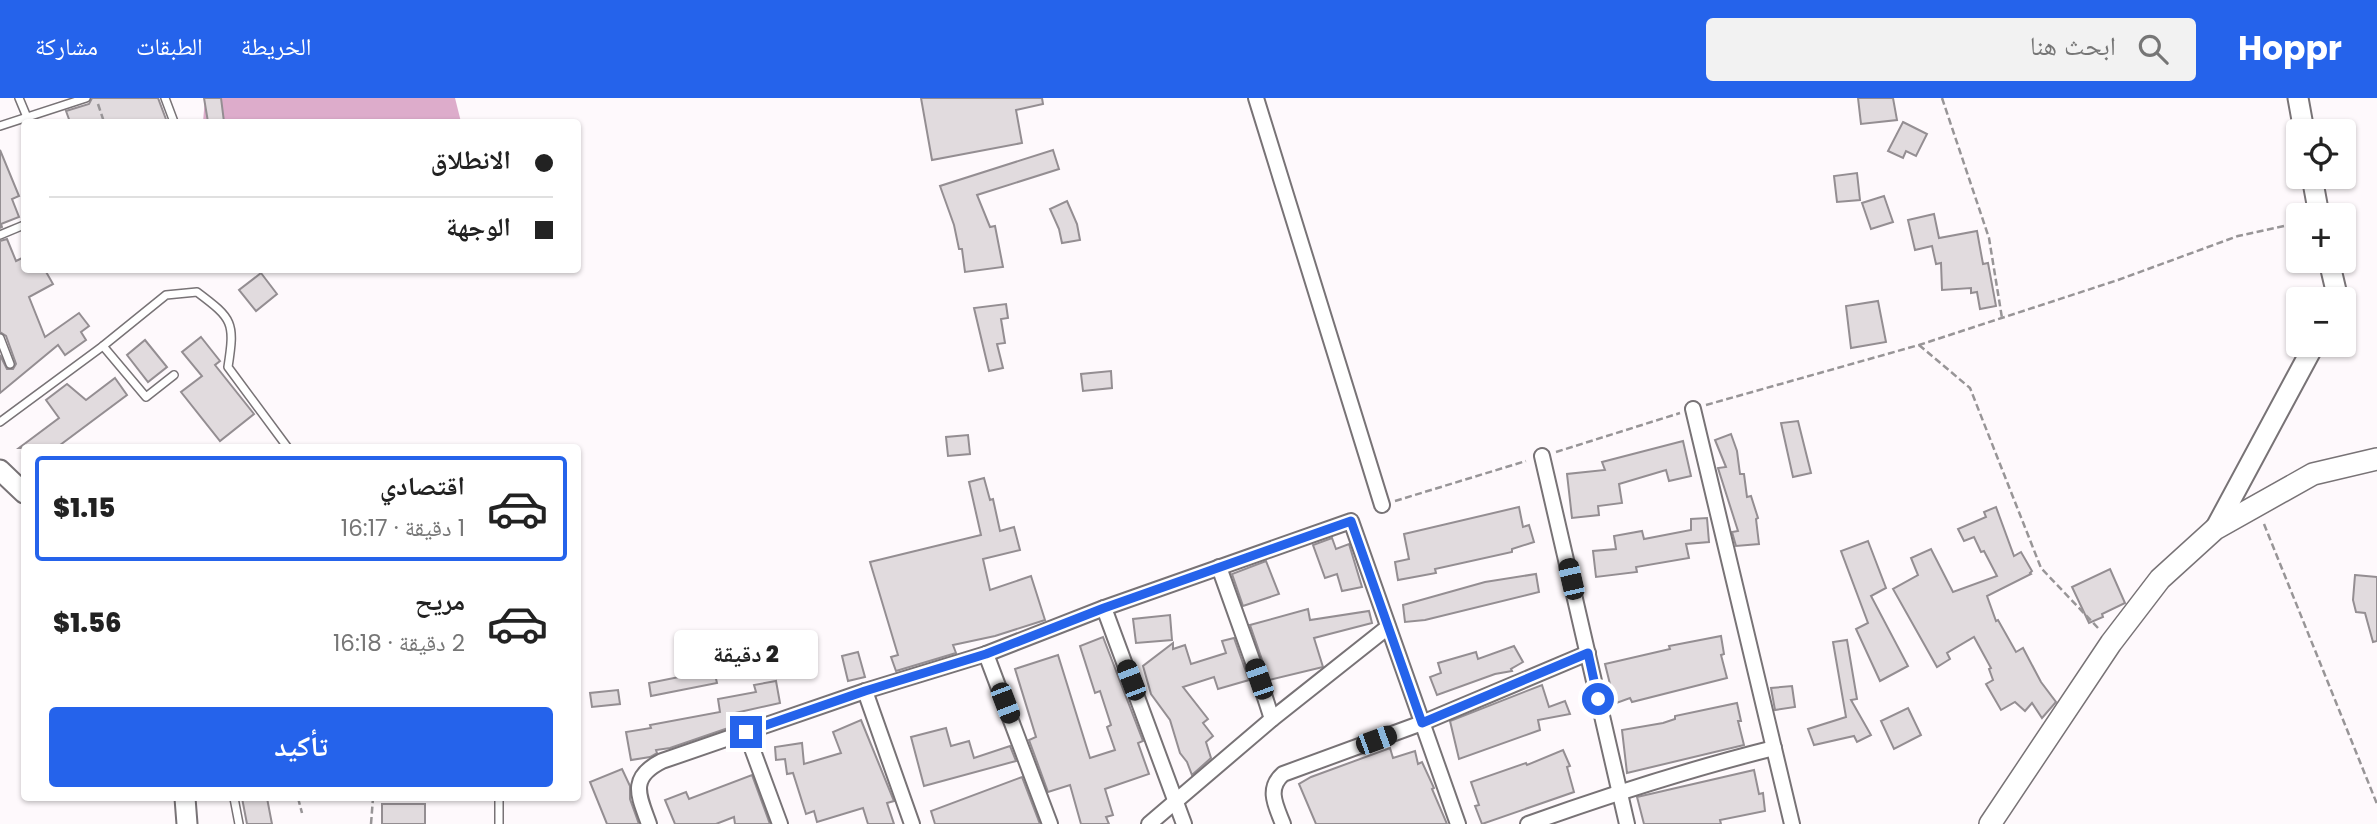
<!DOCTYPE html>
<html lang="ar">
<head>
<meta charset="utf-8">
<style>
	body { margin:0; font-family:Poppins,"Noto Naskh Arabic",sans-serif; background:#f2f2f2; color:#222; direction:rtl; height:100vh; display:flex; flex-direction:column; font-size:26px; white-space:nowrap }
	* { box-sizing:border-box; margin:0 }
	p { font-size:23px; color:#767676 }
	.icon { flex:none; width:38px; height:38px; fill:none; stroke:currentColor; stroke-width:2; stroke-linecap:round; stroke-linejoin:round }
	.map { position:relative; flex:1; overflow:hidden; direction:ltr }
	.drawer { position:absolute; left:21px; top:346px; width:560px; height:357px; display:flex; flex-direction:column; background:#fff; border-radius:7px; box-shadow:0 2px 5px #0004; direction:rtl }
	.drawer>* { flex:none }
	.hud { position:absolute; left:21px; top:21px; width:560px; height:154px; border-radius:7px; box-shadow:0 2px 5px #0004; direction:rtl; display:grid; align-content:center; height:154px; padding:0 28px; background:#fff }
	.tools { position:absolute; left:2286px; top:21px; display:grid; gap:14px }
	.tools a { display:grid; place-items:center; width:70px; height:70px; border-radius:7px; background:#fff; box-shadow:0 2px 5px #0004; font-size:35px }
	.end { position:absolute; width:32px; height:32px; margin:-16px; border:9px solid #2563eb; background:#fff; box-shadow:0 0 0 4px #fff }
	.from { border-radius:50% }
	.bubble { position:absolute; height:49px; border-radius:7px; background:#fff; box-shadow:0 2px 5px #0004; font-size:23px; font-weight:800; line-height:49px; text-align:center; direction:rtl }
	.car { position:absolute; width:21px; height:42px; margin:-21px -10px; border-radius:9px; box-shadow:0 0 5px 2px #0007; background:linear-gradient(#222 24%,#8ab4d8 0 40%,#222 0 76%,#8ab4d8 0 86%,#222 0) }
	.hud b { display:flex; align-items:center; gap:24px; height:66px; font-size:26px }
	.hud b+b { border-top:2px solid #e0e0e0 }
	.hud i { width:18px; height:18px; background:#222 }
	ul { padding:12px 0 0; list-style:none }
	li { display:flex; align-items:center; gap:21px; height:105px; margin:0 14px 10px; padding:0 14px; border:4px solid transparent; border-radius:7px }
	li div { flex:1 }
	li b { display:block; font-size:26px }
	li em { font-style:normal; font-weight:800 }
	li.current { border-color:#2563eb }
	li>.icon { width:63px; height:63px; stroke-width:1.5 }
	.cta { display:flex; gap:14px; margin-top:auto; padding:14px 28px }
	.cta a { flex:1; height:80px; border-radius:7px; background:#2563eb; color:#fff; font-size:28px; font-weight:800; line-height:80px; text-align:center }
	header { display:flex; align-items:center; gap:42px; box-sizing:border-box; height:98px; padding:0 35px; background:#2563eb; color:#fff }
	header strong { font-size:33px }
	nav { display:flex; gap:38px; margin-inline-start:auto; font-size:24px }
	.search { width:490px; height:63px; background:#f2f2f2; display:flex; align-items:center; gap:18px; box-sizing:border-box; padding:0 24px; border-radius:7px; color:#767676; font-size:26px }
	.map>svg:first-child { display:block }
	.forest { fill:#ddaccb }
	.building { fill:#e1dbde; stroke:#948e92; stroke-width:2 }
	.lines { fill:none; stroke-linecap:round; stroke-linejoin:round }
	.service-casing { stroke:#787376; stroke-width:10 }
	.minor-casing { stroke:#787376; stroke-width:18 }
	.tertiary-casing { stroke:#787376; stroke-width:23 }
	.secondary-casing { stroke:#787376; stroke-width:24 }
	.path { stroke:#989597; stroke-width:2.5; stroke-dasharray:7 3.5; stroke-linecap:butt }
	.service { stroke:#fff; stroke-width:7 }
	.minor { stroke:#fff; stroke-width:14 }
	.tertiary { stroke:#fff; stroke-width:19 }
	.secondary { stroke:#fff; stroke-width:21 }
	.route { stroke:#2563eb; stroke-width:9 }
</style>
</head>
<body>
<header>
<strong>Hoppr</strong>
<div class="search"><svg class="icon" aria-label="search" viewBox="0 0 24 24"><circle cx="10" cy="10" r="6"/><path d="M15 15l6 6"/></svg>ابحث هنا</div>
<nav><a>الخريطة</a><a>الطبقات</a><a>مشاركة</a></nav>
</header>
<div class="map">
<svg width="2377" height="726" viewBox="0 0 2377 726">
	<rect width="100%" height="100%" fill="#fef9fc"/>
	<polygon class="forest" points="205,0 455,0 461,24 203,24"/>
	<g class="building">
		<polygon points="92,0 158,0 167,24 70,24 66,13 89,6"/>
		<polygon points="204,0 221,0 224,24 208,24"/>
		<polygon points="921,0 1042,0 1043,6 1016,12 1022,45 932,62"/>
		<polygon points="1858,0 1893,0 1897,22 1861,26"/>
		<polygon points="1903,24 1927,36 1916,58 1906,53 1903,60 1888,53"/>
		<polygon points="0,52 19,98 12,101 19,119 1,126 2,129 0,130"/>
		<polygon points="1053,52 1059,71 977,97 990,129 995,128 1003,169 965,174 962,151 959,151 954,127 940,88"/>
		<polygon points="1857,75 1860,102 1837,104 1834,78"/>
		<polygon points="1884,98 1893,124 1871,131 1862,105"/>
		<polygon points="1067,103 1077,126 1080,142 1062,145 1059,131 1050,111"/>
		<polygon points="1934,116 1939,140 1977,133 1983,166 1988,165 1996,208 1980,211 1977,194 1971,195 1971,190 1942,192 1941,165 1936,166 1932,148 1915,152 1908,122"/>
		<polygon points="7,141 16,163 24,159 24,172 45,172 53,186 29,199 45,239 79,215 89,228 81,234 86,242 65,257 58,247 0,295 0,257 7,271 13,271 16,266 6,238 0,234 0,143"/>
		<polygon points="261,175 277,196 256,213 239,192"/>
		<polygon points="1878,203 1886,244 1851,250 1846,208"/>
		<polygon points="1006,206 1008,220 1001,221 1005,245 997,246 1003,270 989,273 974,210"/>
		<polygon points="201,239 220,263 215,267 254,316 220,343 181,294 202,278 182,254"/>
		<polygon points="145,242 167,269 148,284 127,257"/>
		<polygon points="1111,273 1112,290 1083,293 1081,276"/>
		<polygon points="115,280 127,297 56,350 19,350 59,320 46,302 67,286 86,302"/>
		<polygon points="1798,323 1811,375 1793,379 1781,325"/>
		<polygon points="1731,336 1737,353 1740,376 1744,376 1747,399 1751,398 1758,420 1756,421 1759,446 1736,448 1732,434 1738,433 1718,370 1726,369 1715,342"/>
		<polygon points="968,337 970,356 948,358 946,339"/>
		<polygon points="1683,343 1691,378 1669,383 1666,372 1619,386 1622,405 1598,408 1599,417 1572,420 1567,376 1605,372 1602,364"/>
		<polygon points="984,380 990,402 993,401 1000,433 1014,429 1020,452 983,461 990,492 1031,478 1045,522 995,538 953,547 956,555 896,573 891,559 898,557 870,464 981,437 969,384"/>
		<polygon points="1519,409 1523,429 1529,427 1534,444 1512,451 1512,454 1435,471 1436,475 1398,482 1395,464 1409,461 1404,436"/>
		<polygon points="1996,409 2014,458 2021,454 2032,473 2030,475 2031,476 1987,498 1996,523 1998,522 2016,554 2023,550 2041,584 2056,604 2042,620 2032,605 2025,613 2015,604 2001,612 1986,586 1993,582 1989,571 1991,570 1974,539 1947,555 1950,561 1937,569 1893,491 1918,477 1911,460 1931,451 1953,494 1997,478 1984,453 1981,454 1974,439 1964,443 1958,431 1986,419 1984,414"/>
		<polygon points="1707,420 1709,444 1686,446 1689,460 1636,469 1637,474 1596,479 1593,453 1616,451 1614,438 1642,433 1644,441 1691,432 1691,421"/>
		<polygon points="1332,440 1336,451 1349,446 1362,489 1342,493 1337,476 1325,480 1313,447"/>
		<polygon points="1868,443 1886,490 1871,498 1908,568 1880,583 1856,531 1868,525 1841,453"/>
		<polygon points="1266,463 1279,496 1243,508 1232,476"/>
		<polygon points="2110,471 2125,505 2102,516 2103,519 2089,525 2072,489"/>
		<polygon points="1536,476 1539,494 1425,522 1405,524 1403,507 1485,484"/>
		<polygon points="2355,477 2377,479 2377,543 2373,544 2365,515 2356,514 2353,502"/>
		<polygon points="1308,511 1310,522 1369,513 1372,525 1314,540 1323,569 1269,582 1250,527"/>
		<polygon points="1170,517 1172,542 1136,545 1133,521"/>
		<polygon points="1721,538 1724,556 1721,557 1727,580 1632,604 1630,600 1611,607 1607,591 1611,590 1605,566 1670,551 1669,548"/>
		<polygon points="1103,539 1143,643 1138,645 1149,676 1105,691 1113,717 1106,719 1109,726 1081,726 1070,687 1048,694 1029,642 1036,639 1015,571 1058,557 1090,660 1115,652 1107,629 1111,627 1100,593 1095,595 1080,548"/>
		<polygon points="1234,540 1249,582 1218,591 1214,579 1183,589 1208,621 1203,625 1213,638 1206,644 1211,660 1192,677 1187,664 1180,655 1170,622 1151,596 1143,568 1173,545 1173,551 1185,547 1191,566 1226,555 1222,543"/>
		<polygon points="1847,542 1857,601 1851,602 1871,637 1857,644 1854,638 1814,647 1808,631 1846,619 1833,544"/>
		<polygon points="1514,548 1523,564 1511,571 1512,573 1495,576 1437,597 1430,579 1441,575 1438,565 1476,554 1478,561"/>
		<polygon points="810,550 813,563 769,572 766,559"/>
		<polygon points="858,554 865,579 848,583 842,558"/>
		<polygon points="714,572 717,585 651,598 649,585"/>
		<polygon points="776,583 780,605 735,615 737,627 670,650 656,652 657,655 650,659 631,662 626,634 651,630 650,627 720,614 718,601 756,594 754,587"/>
		<polygon points="1542,587 1549,609 1565,603 1570,616 1538,622 1540,632 1459,661 1450,623"/>
		<polygon points="1792,588 1795,609 1775,612 1771,590"/>
		<polygon points="618,592 620,606 592,609 590,595"/>
		<polygon points="1737,605 1741,623 1738,623 1744,647 1627,675 1622,632 1663,625 1675,621 1675,618"/>
		<polygon points="1908,610 1921,637 1894,651 1881,623"/>
		<polygon points="861,622 894,703 887,705 894,726 868,726 863,710 817,724 814,713 806,716 793,675 787,676 785,661 776,662 775,649 802,645 804,666 841,655 833,634"/>
		<polygon points="946,630 951,648 969,643 974,660 1010,648 1016,663 924,688 911,639"/>
		<polygon points="1390,650 1393,660 1415,653 1418,666 1422,664 1434,690 1432,691 1447,726 1316,726 1299,686 1311,679"/>
		<polygon points="1563,652 1570,668 1567,669 1574,694 1482,726 1475,708 1479,707 1471,684 1526,665 1527,667"/>
		<polygon points="622,671 630,688 630,701 639,726 607,726 590,684"/>
		<polygon points="1754,672 1759,696 1763,695 1765,713 1720,722 1721,726 1644,726 1637,699"/>
		<polygon points="752,677 770,726 735,726 734,719 716,726 675,726 665,702 686,694 689,701"/>
		<polygon points="1022,679 1040,726 935,726 931,713"/>
		<polygon points="242,700 267,700 272,726 247,726"/>
		<rect x="382" y="706" width="43" height="20"/>
	</g>
	<g class="lines">
		<defs>
			<g id="service">
				<polyline points="19,0 29,24"/>
				<polyline points="165,0 174,24"/>
				<polyline points="0,28 86,0"/>
				<polyline points="0,137 24,127"/>
				<polyline points="0,240 10,266"/>
				<path d="M174,277L146,299L103,248L166,197L197,194C233,221 235,224 228,269L288,350"/>
				<polyline points="0,324 103,248"/>
				<polyline points="234,700 239,726"/>
				<polyline points="499,700 499,726"/>
			</g>
			<g id="minor">
				<polyline points="1256,0 1382,407"/>
				<polyline points="1693,311 1792,726"/>
				<polyline points="1542,358 1627,726"/>
				<polyline points="1219,469 1259,581 1272,621"/>
				<polyline points="1104,510 1184,726"/>
				<polyline points="986,556 1050,726"/>
				<polyline points="865,593 912,726"/>
				<polyline points="746,634 780,726"/>
				<path d="M649,726C639,698 628,680 662,663L865,593L986,556L1104,510L1351,423L1458,726"/>
				<polyline points="1149,726 1272,621 1388,529"/>
				<path d="M1283,726C1276,708 1266,691 1283,676L1422,625L1588,555"/>
				<path d="M1528,726C1609,697 1690,671 1774,650"/>
			</g>
			<g id="tertiary">
				<polyline points="2298,0 2304,33"/>
				<polyline points="2312,79 2319,117"/>
				<polyline points="2329,163 2338,201"/>
				<polyline points="0,372 24,395"/>
				<polyline points="2215,431 2314,247"/>
				<polyline points="185,700 187,726"/>
			</g>
			<polyline id="secondary" points="1990,726 2111,545 2160,481 2215,431 2313,376 2377,361"/>
		</defs>
		<use href="#service" class="service-casing"/>
		<use href="#minor" class="minor-casing"/>
		<use href="#tertiary" class="tertiary-casing"/>
		<use href="#secondary" class="secondary-casing"/>
		<g class="path">
			<polyline points="1942,0 1989,140 2002,220"/>
			<polyline points="98,6 104,24"/>
			<polyline points="1919,247 1970,290 2041,470 2098,530"/>
			<polyline points="1706,307 1919,247 2118,182 2238,138 2298,125"/>
			<polyline points="1556,354 1680,315"/>
			<polyline points="1395,403 1526,363"/>
			<polyline points="2264,426 2377,706"/>
			<polyline points="298,700 302,715"/>
			<polyline points="371,726 373,700"/>
		</g>
		<use href="#service" class="service"/>
		<use href="#minor" class="minor"/>
		<use href="#tertiary" class="tertiary"/>
		<use href="#secondary" class="secondary"/>
	</g>
	<g class="lines">
		<polyline class="route" points="746,634 865,593 986,556 1104,510 1351,423 1422,625 1588,555 1598,601"/>
	</g>
</svg>
<div class="tools">
<a><svg class="icon" aria-label="locate" viewBox="0 0 24 24"><circle cx="12" cy="12" r="6"/><path d="M12 2v4M12 18v4M2 12h4M18 12h4"/></svg></a>
<a>+</a>
<a>−</a>
</div>
<i class="end from" style="left:1598px;top:601px"></i>
<i class="end" style="left:746px;top:634px"></i>
<div class="bubble" style="left:674px;top:532px;width:144px">2 دقيقة</div>
<i class="car" style="left:1571px;top:481px;rotate:347deg"></i>
<i class="car" style="left:1259px;top:581px;rotate:341deg"></i>
<i class="car" style="left:1131px;top:582px;rotate:339deg"></i>
<i class="car" style="left:1005px;top:605px;rotate:159deg"></i>
<i class="car" style="left:1376px;top:642px;rotate:70deg"></i>
<div class="hud">
<b><i class="from"></i>الانطلاق</b>
<b><i></i>الوجهة</b>
</div>
<section class="drawer">
<ul>
<li class="current"><svg class="icon" aria-label="car" viewBox="0 0 24 24"><path d="M5 17H2v-5l4-1 3-4h7l3 4 3 1v5h-3M9 17h6M6 11h13"/><circle cx="7" cy="17" r="2"/><circle cx="17" cy="17" r="2"/></svg><div><b>اقتصادي</b><p>1 دقيقة · 16:17</p></div><em>$1.15</em></li>
<li><svg class="icon" aria-label="car" viewBox="0 0 24 24"><path d="M5 17H2v-5l4-1 3-4h7l3 4 3 1v5h-3M9 17h6M6 11h13"/><circle cx="7" cy="17" r="2"/><circle cx="17" cy="17" r="2"/></svg><div><b>مريح</b><p>2 دقيقة · 16:18</p></div><em>$1.56</em></li>
</ul>
<div class="cta"><a>تأكيد</a></div>
</section>
</div>
</body>
</html>
